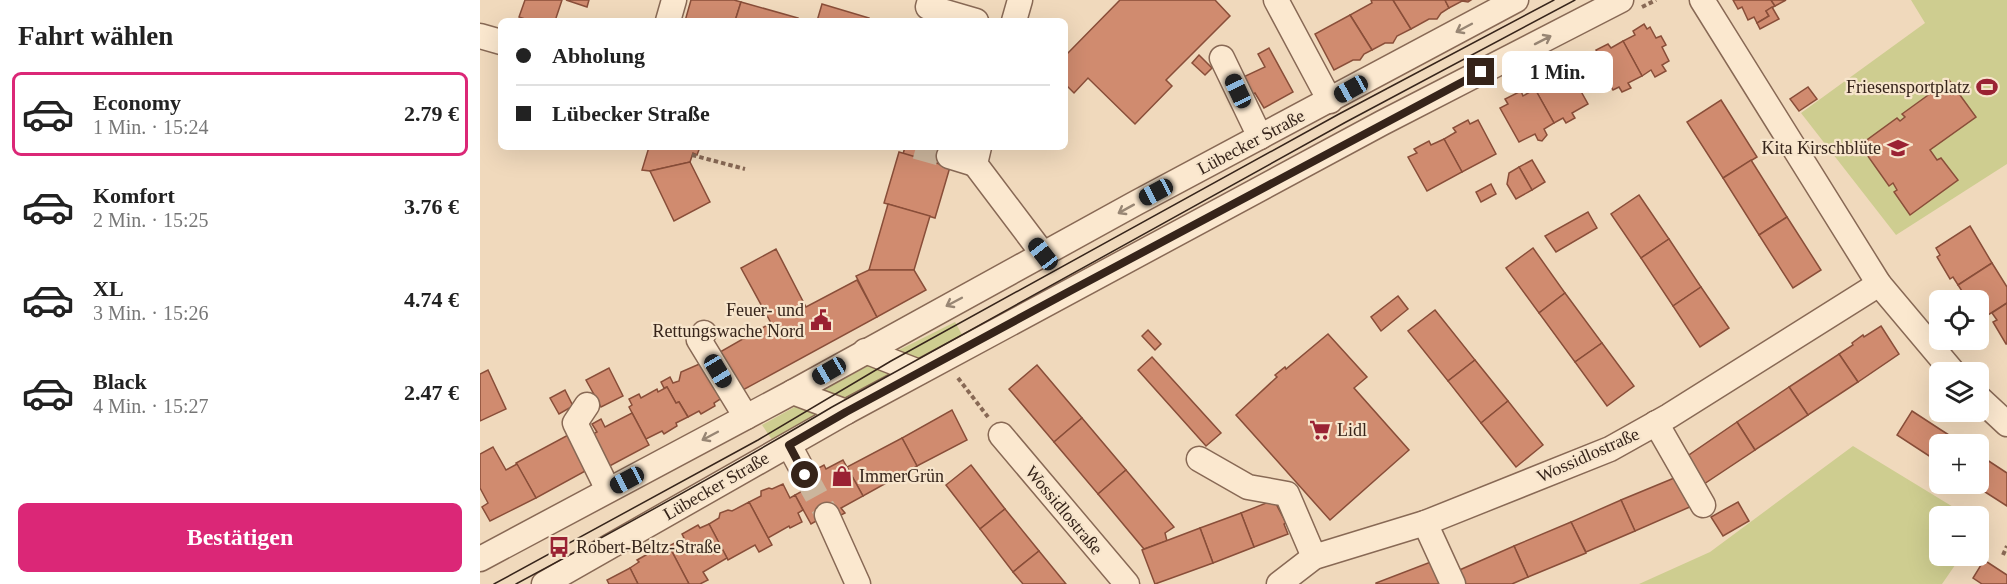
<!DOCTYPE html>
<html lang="de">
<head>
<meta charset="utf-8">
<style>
	body { margin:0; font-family:Georgia,serif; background:#f6f6f6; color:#222; height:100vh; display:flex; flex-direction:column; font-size:22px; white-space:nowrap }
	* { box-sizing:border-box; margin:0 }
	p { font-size:20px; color:#767676 }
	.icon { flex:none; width:33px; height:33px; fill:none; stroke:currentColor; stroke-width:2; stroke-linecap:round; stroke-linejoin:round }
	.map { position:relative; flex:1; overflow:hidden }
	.side { display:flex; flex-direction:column; background:#fff; width:480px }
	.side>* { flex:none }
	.banner { position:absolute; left:18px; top:18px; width:570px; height:132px; border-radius:9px; box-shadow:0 6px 24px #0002; display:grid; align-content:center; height:132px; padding:0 18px; background:#fff }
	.fabs { position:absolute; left:1449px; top:290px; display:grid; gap:12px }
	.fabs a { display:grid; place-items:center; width:60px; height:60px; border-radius:9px; background:#fff; box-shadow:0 6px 24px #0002; font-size:30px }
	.end { position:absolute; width:27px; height:27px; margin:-14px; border:8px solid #36241a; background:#fff; box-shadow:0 0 0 3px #fff }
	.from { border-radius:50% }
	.bubble { position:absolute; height:42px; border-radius:9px; background:#fff; box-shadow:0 6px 24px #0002; font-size:20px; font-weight:700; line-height:42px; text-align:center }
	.car { position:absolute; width:18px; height:36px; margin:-18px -9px; border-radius:8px; box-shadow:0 0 4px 2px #0007; background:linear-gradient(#222 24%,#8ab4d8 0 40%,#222 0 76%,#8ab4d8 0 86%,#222 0) }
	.banner b { display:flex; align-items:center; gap:21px; height:57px; font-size:22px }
	.banner b+b { border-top:2px solid #e0e0e0 }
	.banner i { width:15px; height:15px; background:#222 }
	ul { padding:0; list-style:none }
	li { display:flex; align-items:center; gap:18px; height:84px; margin:0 12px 9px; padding:0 6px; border:3px solid transparent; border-radius:9px }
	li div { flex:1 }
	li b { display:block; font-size:22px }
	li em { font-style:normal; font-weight:700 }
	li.selected { border-color:#db2777 }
	li>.icon { width:54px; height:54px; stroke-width:1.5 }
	h2 { padding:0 18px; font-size:27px; line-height:72px }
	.button { display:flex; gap:12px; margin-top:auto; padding:12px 18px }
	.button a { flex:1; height:69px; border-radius:9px; background:#db2777; color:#fff; font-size:24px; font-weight:700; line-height:69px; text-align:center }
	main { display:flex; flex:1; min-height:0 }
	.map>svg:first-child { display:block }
	.green { fill:#cecd90 }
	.building { fill:#d08b6f; stroke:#894e39; stroke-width:1.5 }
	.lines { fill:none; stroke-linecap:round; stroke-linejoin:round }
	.minor-tunnel { stroke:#cbb59c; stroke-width:24; stroke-dasharray:24 12; stroke-linecap:butt }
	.minor-casing { stroke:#886955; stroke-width:27 }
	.path { stroke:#886955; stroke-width:4; stroke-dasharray:4.5 3; stroke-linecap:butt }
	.minor { stroke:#fbe8cf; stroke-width:24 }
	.tram { stroke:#36241a; stroke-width:1.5 }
	.oneway { stroke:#988674 }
	.route { stroke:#36241a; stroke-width:8 }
	.labels { text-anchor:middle; stroke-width:4.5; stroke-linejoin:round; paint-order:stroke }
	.poi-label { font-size:18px; fill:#36241a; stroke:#f7e5cc; text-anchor:end }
	.street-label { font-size:18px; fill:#36241a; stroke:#f7e5cc }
</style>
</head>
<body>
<main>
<section class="side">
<h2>Fahrt wählen</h2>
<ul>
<li class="selected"><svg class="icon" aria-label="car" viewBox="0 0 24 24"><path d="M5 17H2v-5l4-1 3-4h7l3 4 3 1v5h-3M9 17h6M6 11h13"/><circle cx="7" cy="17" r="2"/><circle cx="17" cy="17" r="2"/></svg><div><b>Economy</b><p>1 Min. · 15:24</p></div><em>2.79 €</em></li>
<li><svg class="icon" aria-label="car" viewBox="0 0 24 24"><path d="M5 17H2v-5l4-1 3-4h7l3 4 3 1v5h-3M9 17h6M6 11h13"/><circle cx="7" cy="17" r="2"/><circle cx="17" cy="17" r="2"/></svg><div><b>Komfort</b><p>2 Min. · 15:25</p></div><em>3.76 €</em></li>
<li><svg class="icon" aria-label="car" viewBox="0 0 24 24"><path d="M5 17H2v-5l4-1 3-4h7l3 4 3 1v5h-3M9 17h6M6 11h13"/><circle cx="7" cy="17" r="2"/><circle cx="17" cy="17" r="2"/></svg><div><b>XL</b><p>3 Min. · 15:26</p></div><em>4.74 €</em></li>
<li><svg class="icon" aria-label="car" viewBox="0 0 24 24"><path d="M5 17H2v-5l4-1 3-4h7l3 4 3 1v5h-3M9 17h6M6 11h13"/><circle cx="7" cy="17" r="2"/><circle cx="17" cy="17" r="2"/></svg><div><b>Black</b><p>4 Min. · 15:27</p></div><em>2.47 €</em></li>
</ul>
<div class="button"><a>Bestätigen</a></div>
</section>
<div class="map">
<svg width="1527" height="584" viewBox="0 0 1527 584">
	<rect width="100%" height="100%" fill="#f0d9bc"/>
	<g class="green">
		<polygon points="1431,0 1527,0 1527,164 1416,235 1321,113 1445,23"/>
		<polygon points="475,322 485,340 442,363 411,354"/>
		<polygon points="390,365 420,375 369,404 336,394"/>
		<polygon points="320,404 352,414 297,447 282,425"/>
		<polygon points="1373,446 1488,516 1460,516 1460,555 1482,555 1462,584 1159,584 1230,552"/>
	</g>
	<g class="building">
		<polygon points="45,0 82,0 75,21 51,21 39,17"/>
		<polygon points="86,0 109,0 107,7"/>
		<polygon points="211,0 254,0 261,2 255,21 205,21"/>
		<polygon points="640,0 735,0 750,16 686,80 692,86 655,124 608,78 594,93 585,84 585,56"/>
		<polygon points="891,0 913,0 931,29 917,36 913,43 905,43 892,50 870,15 892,3"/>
		<polygon points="913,0 965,0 969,8 961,13 957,19 949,19 931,29"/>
		<polygon points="965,0 991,0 988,2 982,1 969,8"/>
		<polygon points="1253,0 1291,0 1295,6 1286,11 1289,16 1277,23 1274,17 1268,20 1262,7 1258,9"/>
		<polygon points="1291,0 1306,0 1295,6"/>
		<polygon points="261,2 318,18 317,21 255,21"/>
		<polygon points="342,4 389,18 388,21 337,21"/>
		<polygon points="1292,7 1299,19 1280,29 1277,23 1289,16 1286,11"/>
		<polygon points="870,15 892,50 884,54 880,60 873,60 854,70 835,34"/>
		<polygon points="1164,24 1167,29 1170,27 1176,38 1181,36 1186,45 1182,47 1189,61 1182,65 1186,71 1175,77 1171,70 1162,76 1143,41 1155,35 1153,31"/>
		<polygon points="1143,41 1162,76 1148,83 1151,88 1142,92 1139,87 1133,90 1126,77 1121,79 1117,70 1121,68 1115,57 1119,55 1116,50 1128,44 1131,48"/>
		<polygon points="789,48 813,92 784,108 775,93 769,96 759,79 785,67 778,54"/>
		<polygon points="719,55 732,68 725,75 712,63"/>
		<polygon points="1080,70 1082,74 1089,70 1108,104 1092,113 1095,118 1086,123 1083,118 1074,123 1055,89 1067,83 1065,78"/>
		<polygon points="1469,80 1496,117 1450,150 1457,160 1461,158 1478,180 1430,215 1414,192 1417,190 1413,183 1409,186 1380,145 1417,118 1420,121 1425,117 1422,114"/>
		<polygon points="1328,87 1337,99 1319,111 1310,99"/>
		<polygon points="1055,89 1074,123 1064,129 1067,135 1062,141 1058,140 1055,134 1039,142 1020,108 1028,104 1025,99 1041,91 1043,96"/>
		<polygon points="1241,100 1277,157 1243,178 1207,122"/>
		<polygon points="988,120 990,124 998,120 1016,154 982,172 964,139 976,132 973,128"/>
		<polygon points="964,139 982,172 947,191 928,157 937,153 934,149 949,141 951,145"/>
		<polygon points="169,147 220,147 217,155 213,153 210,162 170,171 162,170"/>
		<polygon points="425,147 471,147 465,166 423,154"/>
		<polygon points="419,152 470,167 455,218 404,203"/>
		<polygon points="1052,160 1065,182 1052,190 1039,167"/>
		<polygon points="1271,160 1307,217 1279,235 1243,178"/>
		<polygon points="210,162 230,202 194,221 170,171"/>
		<polygon points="1039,167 1052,190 1036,199 1027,184 1029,173"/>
		<polygon points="1011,184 1016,194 1001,202 996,192"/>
		<polygon points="1159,195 1189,239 1161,258 1131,214"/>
		<polygon points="408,204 450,216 434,270 389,270"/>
		<polygon points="1108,212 1117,228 1076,252 1065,236"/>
		<polygon points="1307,217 1341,270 1313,288 1279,235"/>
		<polygon points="1490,226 1512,263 1478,285 1473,277 1470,279 1457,257 1460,255 1456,248"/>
		<polygon points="1189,239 1221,287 1193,306 1161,258"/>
		<polygon points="1053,248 1085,293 1059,313 1026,268"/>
		<polygon points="296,249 326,307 377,280 397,317 261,391 240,352 291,323 261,268"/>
		<polygon points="1512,263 1527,287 1527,303 1500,320 1498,300 1483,300 1479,293 1482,291 1478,285"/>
		<polygon points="389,270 434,270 446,290 397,317 376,276"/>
		<polygon points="1221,287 1249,328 1220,347 1193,306"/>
		<polygon points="1085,293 1122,343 1095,362 1059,313"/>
		<polygon points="918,296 928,309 901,331 891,317"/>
		<polygon points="1527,303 1527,344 1526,344 1513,322 1517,320 1512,313"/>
		<polygon points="955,310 995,360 968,381 928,331"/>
		<polygon points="1401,326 1419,354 1378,382 1359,354 1373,345 1372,343 1383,335 1384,337"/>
		<polygon points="668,330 681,344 675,350 662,336"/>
		<polygon points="848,334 887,377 874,388 929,450 850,520 756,415 797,377 795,375 805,367 806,369"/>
		<polygon points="1122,343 1154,386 1127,406 1095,362"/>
		<polygon points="1359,354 1378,382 1328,415 1309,387"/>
		<polygon points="672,357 741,433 726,446 658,370"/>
		<polygon points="995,360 1028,401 1001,423 968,381"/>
		<polygon points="224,362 242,398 234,403 235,406 221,414 219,411 208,417 199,402 196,403 187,387 184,388 181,382 190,377 193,383 199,381 201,372"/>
		<polygon points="557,365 602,418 574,442 529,389"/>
		<polygon points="129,368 143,396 121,407 106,380"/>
		<polygon points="8,370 26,409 0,421 0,374"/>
		<polygon points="187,387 196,403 199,402 208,417 196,423 197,426 184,434 182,431 166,439 149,407 152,405 149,399 159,394 161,398 177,389 178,392"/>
		<polygon points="1309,387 1328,415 1275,450 1257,422"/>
		<polygon points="85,390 93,406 79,414 70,398"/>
		<polygon points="1028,401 1063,445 1036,467 1001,423"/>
		<polygon points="472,410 487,440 437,466 422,438"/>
		<polygon points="1432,411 1458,428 1483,444 1460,444 1460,463 1417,435"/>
		<polygon points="152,413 169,445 124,469 107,437 117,432 112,424 121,419 125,427"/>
		<polygon points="602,418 646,470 618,494 574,442"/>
		<polygon points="1257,422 1275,450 1224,484 1206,457"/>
		<polygon points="90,434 109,469 56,498 36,463"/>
		<polygon points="422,438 437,466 383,496 367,467"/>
		<polygon points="13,447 26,470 37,464 56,498 10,521 2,507 8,503 0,488 0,454"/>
		<polygon points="1498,454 1527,473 1527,506 1491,483 1498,483"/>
		<polygon points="363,460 383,496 361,508 365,513 355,518 352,512 331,524 315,495 328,488 322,477 344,465 346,469"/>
		<polygon points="491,465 525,509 500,529 466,485"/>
		<polygon points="646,470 694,527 685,533 687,541 664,549 618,494"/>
		<polygon points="1199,476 1212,506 1155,531 1141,500"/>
		<polygon points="303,484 310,498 315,495 323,510 318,513 322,522 310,528 309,526 288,538 269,502 281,496 281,491 289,488 292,489"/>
		<polygon points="794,500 806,523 804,524 808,534 774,547 761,513"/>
		<polygon points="1141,500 1155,531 1106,552 1091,522"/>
		<polygon points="269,502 292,545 279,552 275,545 248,560 229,524 239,518 240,513 248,510 252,511"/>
		<polygon points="1258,502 1269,521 1243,536 1231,517"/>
		<polygon points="525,509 559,551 533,572 500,529"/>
		<polygon points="761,513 774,547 733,563 720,528"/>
		<polygon points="1091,522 1106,553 1048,577 1034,546"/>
		<polygon points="229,524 247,558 223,572 228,580 220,584 209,584 189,546 204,538 202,534 218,525 220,528"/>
		<polygon points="720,528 733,563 675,584 662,550"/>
		<polygon points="189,546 209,584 158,584 150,568 159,562 157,560 173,551 175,553"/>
		<polygon points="1034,546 1048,577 1032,584 980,584 975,572"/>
		<polygon points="559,551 586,584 543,584 533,572"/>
		<polygon points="956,560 965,584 896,584 896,583"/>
		<polygon points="1504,560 1527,575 1527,584 1502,584 1493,578"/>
		<polygon points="150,568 158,584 129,584 127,580"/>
	</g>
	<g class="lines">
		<g class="minor-tunnel">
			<polyline points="436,147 469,156"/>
			<polyline points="325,475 347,515"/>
		</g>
		<defs>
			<g id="minor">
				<polyline points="450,0 448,7 496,21"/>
				<polyline points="796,0 850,101"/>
				<polyline points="1222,0 1399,284 1473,372"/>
				<polyline points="188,21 194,0"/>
				<polyline points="534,21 540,0"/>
				<polyline points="0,36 21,42"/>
				<polyline points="742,58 780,137"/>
				<polyline points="499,147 495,164 563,254"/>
				<polyline points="469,156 495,164"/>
				<polyline points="224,333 219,340 266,417"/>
				<polyline points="385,351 439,372"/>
				<polyline points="313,392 366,412"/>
				<polyline points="1498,397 1527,424"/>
				<polyline points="107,405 95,423 128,490"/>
				<polyline points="1176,423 1223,505"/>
				<polyline points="521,435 647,584"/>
				<polyline points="309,445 325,475"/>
				<polyline points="719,459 768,487 807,494 834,557"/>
				<polyline points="347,515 378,584"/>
				<polyline points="945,523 973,584"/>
				<polyline points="0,559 313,392 656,203 1036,0"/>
				<polyline points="64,584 366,412 902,123 1141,0"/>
				<polyline points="799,584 834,557 945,523 1130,449 1189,416 1399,284"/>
			</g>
		</defs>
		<use href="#minor" class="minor-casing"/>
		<g class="path">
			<polyline points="1162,7 1176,0"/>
			<polyline points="212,155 265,169"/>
			<polyline points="478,378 508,417"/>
			<polyline points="1523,555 1527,546"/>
		</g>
		<use href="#minor" class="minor"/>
		<g class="tram">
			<polyline points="14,584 278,440 411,361 859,114 1074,0"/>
			<path d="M36,584C142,527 248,469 352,407L866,122L1095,0"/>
		</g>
	</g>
	<defs><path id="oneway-shaft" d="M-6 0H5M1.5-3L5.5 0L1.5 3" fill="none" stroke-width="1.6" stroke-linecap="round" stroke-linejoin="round" transform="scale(1.5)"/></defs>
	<g class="oneway">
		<use href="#oneway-shaft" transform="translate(984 28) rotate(152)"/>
		<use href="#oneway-shaft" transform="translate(1063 40) rotate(-27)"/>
		<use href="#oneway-shaft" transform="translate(646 209) rotate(151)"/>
		<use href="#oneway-shaft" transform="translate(474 302) rotate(152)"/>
		<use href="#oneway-shaft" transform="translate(230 436) rotate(152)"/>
	</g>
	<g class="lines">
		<polyline class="route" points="325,475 309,445 366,412 590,291 1001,72"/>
	</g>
	<defs>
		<symbol id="stadium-bare" viewBox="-9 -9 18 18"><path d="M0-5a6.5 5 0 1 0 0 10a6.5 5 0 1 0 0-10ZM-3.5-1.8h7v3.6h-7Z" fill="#9a2233" stroke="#f7e5cc" stroke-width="2.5" paint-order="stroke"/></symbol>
		<symbol id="school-bare" viewBox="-9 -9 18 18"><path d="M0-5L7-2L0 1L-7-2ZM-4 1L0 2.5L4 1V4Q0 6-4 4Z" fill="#9a2233" stroke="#f7e5cc" stroke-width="2.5" paint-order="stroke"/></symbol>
		<symbol id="civic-bare" viewBox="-9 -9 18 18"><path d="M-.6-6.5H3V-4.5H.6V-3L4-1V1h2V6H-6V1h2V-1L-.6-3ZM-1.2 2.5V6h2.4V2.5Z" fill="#9a2233" stroke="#f7e5cc" stroke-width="2.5" paint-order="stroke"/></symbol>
		<symbol id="supermarket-bare" viewBox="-9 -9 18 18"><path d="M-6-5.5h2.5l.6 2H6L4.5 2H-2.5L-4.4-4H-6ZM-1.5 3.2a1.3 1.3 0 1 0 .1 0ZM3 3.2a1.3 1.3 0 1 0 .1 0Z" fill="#9a2233" stroke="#f7e5cc" stroke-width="2.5" paint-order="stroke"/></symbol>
		<symbol id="shop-bare" viewBox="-9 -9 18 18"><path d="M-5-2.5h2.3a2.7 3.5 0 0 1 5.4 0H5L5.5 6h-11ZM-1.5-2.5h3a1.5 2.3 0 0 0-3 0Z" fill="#9a2233" stroke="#f7e5cc" stroke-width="2.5" paint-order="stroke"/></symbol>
		<symbol id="bus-bare" viewBox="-9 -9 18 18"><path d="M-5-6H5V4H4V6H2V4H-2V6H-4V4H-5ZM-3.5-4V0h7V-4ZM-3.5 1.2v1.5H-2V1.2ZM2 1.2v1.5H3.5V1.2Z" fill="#9a2233" stroke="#f7e5cc" stroke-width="2.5" paint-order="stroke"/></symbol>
	</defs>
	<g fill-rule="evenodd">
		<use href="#stadium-bare" x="1492" y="72" width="30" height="30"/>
		<use href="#school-bare" x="1403" y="133" width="30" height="30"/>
		<use href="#civic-bare" x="326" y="305" width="30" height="30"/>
		<use href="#supermarket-bare" x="825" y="415" width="30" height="30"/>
		<use href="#shop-bare" x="347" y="461" width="30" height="30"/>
		<use href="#bus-bare" x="64" y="532" width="30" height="30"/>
	</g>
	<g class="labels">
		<g class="poi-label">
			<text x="1490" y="93">Friesensportplatz</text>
			<text x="1401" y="154">Kita Kirschblüte</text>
			<text x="324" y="316">Feuer- und<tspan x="324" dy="21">Rettungswache Nord</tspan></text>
			<text x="857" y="436" text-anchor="start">Lidl</text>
			<text x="379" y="482" text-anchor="start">ImmerGrün</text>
			<text x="96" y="553" text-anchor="start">Robert-Beltz-Straße</text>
		</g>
		<g class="street-label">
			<text transform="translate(771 142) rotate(-28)" y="6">Lübecker Straße</text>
			<text transform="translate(1108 455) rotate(-24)" y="6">Wossidlostraße</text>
			<text transform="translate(236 486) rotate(-30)" y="6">Lübecker Straße</text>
			<text transform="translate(584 510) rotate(50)" y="6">Wossidlostraße</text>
		</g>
	</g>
</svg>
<div class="fabs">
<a><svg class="icon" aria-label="locate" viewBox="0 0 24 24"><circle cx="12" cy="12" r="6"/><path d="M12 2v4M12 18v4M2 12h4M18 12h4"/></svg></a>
<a><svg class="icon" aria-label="layers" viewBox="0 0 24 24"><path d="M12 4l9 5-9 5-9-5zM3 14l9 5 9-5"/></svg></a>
<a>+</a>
<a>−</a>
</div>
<i class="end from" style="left:325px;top:475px"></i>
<i class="end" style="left:1001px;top:72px"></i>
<div class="bubble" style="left:1022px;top:51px;width:111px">1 Min.</div>
<i class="car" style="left:871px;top:89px;rotate:241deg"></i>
<i class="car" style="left:758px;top:91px;rotate:335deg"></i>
<i class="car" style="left:676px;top:192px;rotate:242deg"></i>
<i class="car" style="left:563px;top:254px;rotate:322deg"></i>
<i class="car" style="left:238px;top:371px;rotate:149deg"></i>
<i class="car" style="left:349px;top:371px;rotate:240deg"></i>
<i class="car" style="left:147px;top:480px;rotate:242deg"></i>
<div class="banner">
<b><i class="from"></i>Abholung</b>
<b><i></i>Lübecker Straße</b>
</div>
</div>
</main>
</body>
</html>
